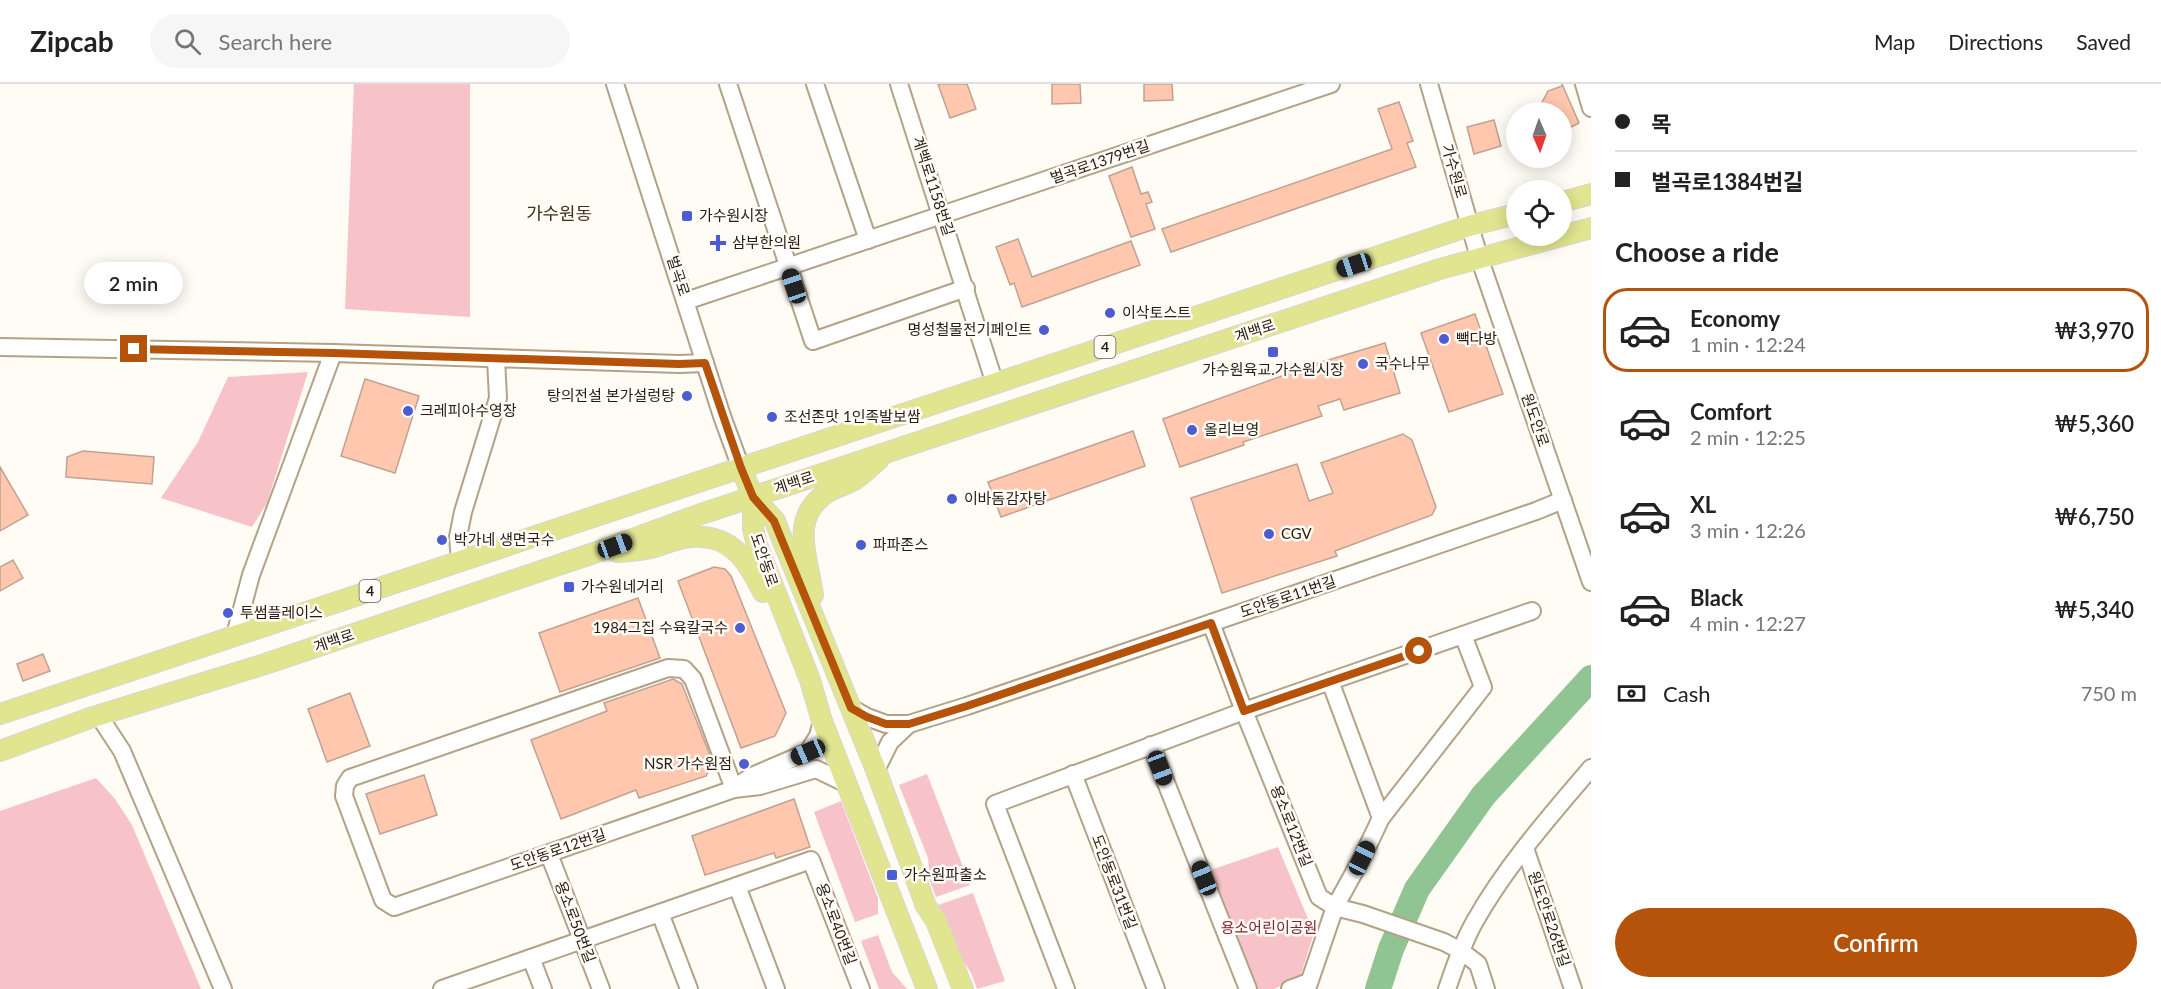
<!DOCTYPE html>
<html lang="en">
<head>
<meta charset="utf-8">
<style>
	body { margin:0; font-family:Lato,"Noto Sans KR",sans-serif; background:#f6f6f6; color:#222; height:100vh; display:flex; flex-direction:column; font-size:22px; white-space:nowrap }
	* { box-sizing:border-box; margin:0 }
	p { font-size:20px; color:#767676 }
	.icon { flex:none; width:33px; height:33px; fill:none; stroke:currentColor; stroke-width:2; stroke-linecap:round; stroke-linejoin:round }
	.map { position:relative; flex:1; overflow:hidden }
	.sheet { display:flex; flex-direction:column; background:#fff; width:570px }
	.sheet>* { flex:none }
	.banner { display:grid; align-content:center; height:132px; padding:0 24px; background:#fff }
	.needle { width:39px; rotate:178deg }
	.tools { position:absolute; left:1506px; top:18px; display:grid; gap:12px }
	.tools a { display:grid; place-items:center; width:66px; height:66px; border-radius:50%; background:#fff; box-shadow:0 3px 15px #0003; font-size:30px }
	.end { position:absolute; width:27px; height:27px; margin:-14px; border:8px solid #b45309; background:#fff; box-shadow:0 0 0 3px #fff }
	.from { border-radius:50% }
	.bubble { position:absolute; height:42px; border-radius:21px; background:#fff; box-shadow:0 3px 15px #0003; font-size:20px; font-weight:600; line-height:42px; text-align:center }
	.car { position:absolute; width:18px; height:36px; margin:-18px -9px; border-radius:8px; box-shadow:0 0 4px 2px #0007; background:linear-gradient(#222 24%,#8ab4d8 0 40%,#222 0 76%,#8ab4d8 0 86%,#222 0) }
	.banner b { display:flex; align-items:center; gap:21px; height:57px; font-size:22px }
	.banner b+b { border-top:2px solid #e0e0e0 }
	.banner i { width:15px; height:15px; background:#222 }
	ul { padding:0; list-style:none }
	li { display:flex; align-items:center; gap:18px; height:84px; margin:0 12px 9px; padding:0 12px; border:3px solid transparent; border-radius:24px }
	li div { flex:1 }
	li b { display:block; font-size:22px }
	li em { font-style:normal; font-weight:600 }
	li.active { border-color:#b45309 }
	li>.icon { width:54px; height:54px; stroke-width:1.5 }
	h2 { padding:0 24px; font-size:27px; line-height:72px }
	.pay { display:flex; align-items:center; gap:15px; height:66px; padding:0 24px; font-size:22px }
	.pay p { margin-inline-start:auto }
	.primary-button { display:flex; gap:12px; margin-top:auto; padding:12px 24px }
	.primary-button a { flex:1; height:69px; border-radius:36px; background:#b45309; color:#fff; font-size:24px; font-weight:600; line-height:69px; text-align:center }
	header { display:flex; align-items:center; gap:36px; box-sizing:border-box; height:84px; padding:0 30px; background:#fff; border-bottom:2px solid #e0e0e0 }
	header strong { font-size:28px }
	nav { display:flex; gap:33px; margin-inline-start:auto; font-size:21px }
	.search { width:420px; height:54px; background:#f6f6f6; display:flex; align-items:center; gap:15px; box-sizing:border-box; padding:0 21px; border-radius:33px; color:#767676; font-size:22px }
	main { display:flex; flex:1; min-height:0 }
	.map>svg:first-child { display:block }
	.green { fill:#f8c3c8 }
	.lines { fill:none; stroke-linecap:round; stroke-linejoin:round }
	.river { stroke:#90c492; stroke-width:26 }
	.building { fill:#ffc8ae; stroke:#c0a293; stroke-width:1.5 }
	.minor-casing { stroke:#b3a287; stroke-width:20 }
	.major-casing { stroke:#d8d6d5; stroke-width:22 }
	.minor { stroke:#fff; stroke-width:16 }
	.major { stroke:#e1e590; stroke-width:20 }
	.route { stroke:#b45309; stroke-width:8 }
	.poi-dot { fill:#4c5cd1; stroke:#fffbf5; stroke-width:2 }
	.labels { text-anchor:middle; stroke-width:5; stroke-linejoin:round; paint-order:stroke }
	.shield { fill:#fffbf5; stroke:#666058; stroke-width:1.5 }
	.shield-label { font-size:14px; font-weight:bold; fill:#241e14 }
	.street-label { font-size:15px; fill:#241e14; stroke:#fffbf5 }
	.poi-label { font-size:15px; fill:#241e14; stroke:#fffbf5; text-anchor:start }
	.park-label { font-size:15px; fill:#7e2738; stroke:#fffbf5 }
	.quarter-label { font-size:18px; fill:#3e3019; stroke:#fffbf5 }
</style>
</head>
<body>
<header>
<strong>Zipcab</strong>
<div class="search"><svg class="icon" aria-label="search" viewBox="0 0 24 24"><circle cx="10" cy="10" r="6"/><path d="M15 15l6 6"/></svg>Search here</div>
<nav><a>Map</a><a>Directions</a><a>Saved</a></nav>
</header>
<main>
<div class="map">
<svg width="1591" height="905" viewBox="0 0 1591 905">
	<rect width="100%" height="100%" fill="#fffbf5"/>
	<g class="green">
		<polygon points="354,0 470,0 470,233 345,225"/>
		<polygon points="308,288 267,419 252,443 161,414 198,358 228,293"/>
		<polygon points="927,690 970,801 936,813 930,797 928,774 899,701"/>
		<polygon points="96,694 115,715 132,741 201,905 0,905 0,727"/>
		<polygon points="841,717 878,814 878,830 855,838 814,728"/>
		<polygon points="1278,763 1314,849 1300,893 1274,905 1251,905 1205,788"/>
		<polygon points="973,809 1005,897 977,905 971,889 953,861 938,821"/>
		<polygon points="878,851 892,888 907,905 879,905 861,857"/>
	</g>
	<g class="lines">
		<polyline class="river" points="1378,905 1391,865 1417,805 1483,712 1591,594"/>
	</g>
	<g class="building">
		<polygon points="938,0 967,0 976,25 950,34"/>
		<polygon points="1052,0 1080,0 1081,19 1052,20"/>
		<polygon points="1144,0 1172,0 1173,16 1144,17"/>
		<polygon points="1562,0 1579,39 1562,48 1562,28 1537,28 1548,7 1562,2"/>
		<polygon points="1399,18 1413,57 1407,59 1416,83 1171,168 1162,145 1392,65 1378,25"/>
		<polygon points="1494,36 1501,62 1474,70 1467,43"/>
		<polygon points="1132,83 1141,110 1148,108 1152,118 1146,120 1155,145 1131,153 1109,92"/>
		<polygon points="1018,155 1032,193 1131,157 1140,181 1022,223 1014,199 1010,201 996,163"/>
		<polygon points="1475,230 1503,310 1449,328 1421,249"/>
		<polygon points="1385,259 1400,309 1344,326 1340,315 1318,322 1322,332 1243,358 1244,361 1180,383 1163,335 1315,280"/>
		<polygon points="365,295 419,312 395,389 341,372"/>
		<polygon points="1133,347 1145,382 1001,433 988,398"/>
		<polygon points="1403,350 1412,356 1436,423 1432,431 1335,467 1337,472 1222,509 1191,414 1297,380 1309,417 1333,409 1321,379"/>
		<polygon points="83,367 154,373 152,400 66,393 67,373"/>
		<polygon points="0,383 28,431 0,447"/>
		<polygon points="13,476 23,494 0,507 0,483"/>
		<polygon points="714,483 725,485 731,492 786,629 775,652 741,664 678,497"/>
		<polygon points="638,514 660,574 560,608 539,549"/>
		<polygon points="43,570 50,587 23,597 17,580"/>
		<polygon points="673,595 682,600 713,679 706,692 639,714 636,706 561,735 531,656 607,627 604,619"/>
		<polygon points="350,609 370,662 327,678 308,625"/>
		<polygon points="424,691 437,731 380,750 366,710"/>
		<polygon points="794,715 810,763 776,774 774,769 705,791 692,752"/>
	</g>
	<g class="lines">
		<defs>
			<g id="minor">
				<polyline points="615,0 722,332 741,384"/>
				<polyline points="728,0 813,257 966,204"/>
				<polyline points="815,0 868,156"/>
				<polyline points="899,0 995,300"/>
				<polyline points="1429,0 1479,173 1591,498"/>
				<polyline points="1584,0 1591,24"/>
				<polyline points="686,217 1331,0"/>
				<polyline points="0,263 333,269 679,280 705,279"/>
				<polyline points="460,477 458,453 463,428 498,314 496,275"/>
				<polyline points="1211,539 1244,627 1319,813 1335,823 1363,830 1444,858 1461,867 1478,880 1486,905"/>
				<polyline points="235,551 251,491 333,269"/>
				<polyline points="1330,597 1381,734"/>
				<polyline points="851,624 867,633 886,640 909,640 967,622 1211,539 1536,427 1563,416"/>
				<polyline points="99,632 122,667 223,905"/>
				<polyline points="1151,661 1248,905"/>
				<polyline points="876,686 890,658 909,640"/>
				<polyline points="1073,690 1156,905"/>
				<polyline points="737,702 752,692 808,668 818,652 822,637"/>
				<polyline points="734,705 693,595 684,585 668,584 350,694 345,702 344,712 383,816 394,823 734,705 760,702 816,685 847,700"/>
				<polyline points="1525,764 1573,905"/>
				<polyline points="549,770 601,905"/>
				<polyline points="737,802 776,905"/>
				<polyline points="660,829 689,905"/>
				<polyline points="531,874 543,905"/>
				<polyline points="442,905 811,776 861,905"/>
				<polyline points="1066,905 995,720 1244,627 1532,527"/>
				<polyline points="1290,905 1309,898"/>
				<polyline points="1307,905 1335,823 1362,774 1381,734 1483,603 1463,551"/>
				<path d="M1447,905C1455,882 1463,858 1475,837C1506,782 1550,732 1591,684"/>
			</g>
			<g id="major">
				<polyline points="1562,118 1591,110"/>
				<polyline points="741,384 753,413 775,437 780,450 876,686 926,822 936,837 963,905"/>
				<polyline points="753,413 753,445 757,461 810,596 822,637 927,905"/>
				<path d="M617,468C627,467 636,467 646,465C661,462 676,454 691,453C732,450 747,476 763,508"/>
				<path d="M813,511C808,473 788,433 828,408C836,403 846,401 854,396C863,390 871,382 879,375"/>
				<polyline points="0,630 1469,142 1516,130"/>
				<polyline points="0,667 90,634 265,580 594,469 701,430 1440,185 1591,144"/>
			</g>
		</defs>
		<use href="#minor" class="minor-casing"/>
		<use href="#major" class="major-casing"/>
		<use href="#minor" class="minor"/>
		<use href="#major" class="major"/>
	</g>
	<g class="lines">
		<polyline class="route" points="134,265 333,269 679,280 705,279 741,384 753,413 774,437 851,624 867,633 886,640 909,640 967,622 1211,539 1244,627 1419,567"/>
	</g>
	<g class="poi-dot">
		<rect x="681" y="126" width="12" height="12" rx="3"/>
		<path d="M715 150h6v6h6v6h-6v6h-6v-6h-6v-6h6z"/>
		<circle cx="1110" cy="229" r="6"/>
		<circle cx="1044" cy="246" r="6"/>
		<circle cx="1444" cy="255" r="6"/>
		<rect x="1267" y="262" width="12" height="12" rx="3"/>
		<circle cx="1363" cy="280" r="6"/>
		<circle cx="687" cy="312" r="6"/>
		<circle cx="408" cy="327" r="6"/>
		<circle cx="772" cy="333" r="6"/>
		<circle cx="1192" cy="346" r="6"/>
		<circle cx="952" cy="415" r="6"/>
		<circle cx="1269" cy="450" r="6"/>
		<circle cx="442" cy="456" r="6"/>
		<circle cx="861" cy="461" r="6"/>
		<rect x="563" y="497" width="12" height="12" rx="3"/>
		<circle cx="228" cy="529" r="6"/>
		<circle cx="740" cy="544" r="6"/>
		<circle cx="744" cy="680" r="6"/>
		<rect x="886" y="785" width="12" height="12" rx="3"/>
	</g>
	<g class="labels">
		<g class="shield">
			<rect x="1094.5" y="252" width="21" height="22" rx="4.5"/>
			<rect x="359.5" y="496" width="21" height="22" rx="4.5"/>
		</g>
		<g class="shield-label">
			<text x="1105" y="268">4</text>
			<text x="370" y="512">4</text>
		</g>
		<g class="street-label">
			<text transform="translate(1100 78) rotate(-19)" y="5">벌곡로1379번길</text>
			<text transform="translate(1454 87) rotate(74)" y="5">가수원로</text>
			<text transform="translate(933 102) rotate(72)" y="5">계백로1158번길</text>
			<text transform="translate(678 192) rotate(72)" y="5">벌곡로</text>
			<text transform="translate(1255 247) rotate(-18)" y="5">계백로</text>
			<text transform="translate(1535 336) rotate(71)" y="5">원도안로</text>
			<text transform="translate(794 399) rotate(-18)" y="5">계백로</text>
			<text transform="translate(764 476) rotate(71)" y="5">도안동로</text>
			<text transform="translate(1288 513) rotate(-19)" y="5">도안동로11번길</text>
			<text transform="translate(334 557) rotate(-19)" y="5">계백로</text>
			<text transform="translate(1291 742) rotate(68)" y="5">용소로12번길</text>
			<text transform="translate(558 766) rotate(-19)" y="5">도안동로12번길</text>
			<text transform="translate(1114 798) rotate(69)" y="5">도안동로31번길</text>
			<text transform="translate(1549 835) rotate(71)" y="5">원도안로26번길</text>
			<text transform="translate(575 838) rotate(69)" y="5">용소로50번길</text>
			<text transform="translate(836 840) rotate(69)" y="5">용소로40번길</text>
		</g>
		<g class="poi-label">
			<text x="699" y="137">가수원시장</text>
			<text x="732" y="164">삼부한의원</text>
			<text x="1122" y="234">이삭토스트</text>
			<text x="1032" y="251" text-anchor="end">명성철물전기페인트</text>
			<text x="1456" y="260">빽다방</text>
			<text x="1375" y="285">국수나무</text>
			<text x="1273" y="291" text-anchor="middle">가수원육교.가수원시장</text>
			<text x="675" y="317" text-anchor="end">탕의전설 본가설렁탕</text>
			<text x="420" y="332">크레피아수영장</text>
			<text x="784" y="338">조선존맛 1인족발보쌈</text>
			<text x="1204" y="351">올리브영</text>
			<text x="964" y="420">이바돔감자탕</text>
			<text x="1281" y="455">CGV</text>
			<text x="454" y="461">박가네 생면국수</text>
			<text x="873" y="466">파파존스</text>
			<text x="581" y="508">가수원네거리</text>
			<text x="240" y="534">투썸플레이스</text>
			<text x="728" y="549" text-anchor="end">1984그집 수육칼국수</text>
			<text x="732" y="685" text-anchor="end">NSR 가수원점</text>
			<text x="904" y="796">가수원파출소</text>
		</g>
		<g class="park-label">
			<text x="1269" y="849">용소어린이공원</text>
		</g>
		<g class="quarter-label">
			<text x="559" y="136">가수원동</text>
		</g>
	</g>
</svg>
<div class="tools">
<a><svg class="needle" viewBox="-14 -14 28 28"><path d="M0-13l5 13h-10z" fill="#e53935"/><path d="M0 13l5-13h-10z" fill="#767676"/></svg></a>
<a><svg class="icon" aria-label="locate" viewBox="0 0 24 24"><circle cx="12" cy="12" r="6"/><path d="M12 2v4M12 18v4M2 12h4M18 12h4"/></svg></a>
</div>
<i class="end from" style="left:1419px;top:567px"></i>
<i class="end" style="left:134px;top:265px"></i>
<div class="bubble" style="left:84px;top:178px;width:99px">2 min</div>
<i class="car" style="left:1354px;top:181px;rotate:252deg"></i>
<i class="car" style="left:794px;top:202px;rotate:341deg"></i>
<i class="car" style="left:615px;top:462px;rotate:70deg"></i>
<i class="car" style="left:808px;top:668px;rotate:246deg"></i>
<i class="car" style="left:1160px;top:684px;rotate:159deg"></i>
<i class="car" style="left:1362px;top:774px;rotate:26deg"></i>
<i class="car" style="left:1204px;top:794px;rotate:338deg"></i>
</div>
<section class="sheet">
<div class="banner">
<b><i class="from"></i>목</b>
<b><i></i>벌곡로1384번길</b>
</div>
<h2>Choose a ride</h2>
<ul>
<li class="active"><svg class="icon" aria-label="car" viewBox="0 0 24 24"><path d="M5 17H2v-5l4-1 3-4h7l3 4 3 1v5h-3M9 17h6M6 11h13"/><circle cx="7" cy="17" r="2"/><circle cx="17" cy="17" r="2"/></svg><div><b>Economy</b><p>1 min · 12:24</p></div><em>₩3,970</em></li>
<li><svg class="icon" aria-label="car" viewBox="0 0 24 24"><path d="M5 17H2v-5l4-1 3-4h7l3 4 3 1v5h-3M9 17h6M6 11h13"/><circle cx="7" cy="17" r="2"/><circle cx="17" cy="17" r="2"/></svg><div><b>Comfort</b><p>2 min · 12:25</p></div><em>₩5,360</em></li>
<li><svg class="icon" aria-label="car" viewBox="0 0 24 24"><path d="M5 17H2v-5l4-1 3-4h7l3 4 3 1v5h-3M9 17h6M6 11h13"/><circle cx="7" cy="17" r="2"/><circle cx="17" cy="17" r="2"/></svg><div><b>XL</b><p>3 min · 12:26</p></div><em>₩6,750</em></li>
<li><svg class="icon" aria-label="car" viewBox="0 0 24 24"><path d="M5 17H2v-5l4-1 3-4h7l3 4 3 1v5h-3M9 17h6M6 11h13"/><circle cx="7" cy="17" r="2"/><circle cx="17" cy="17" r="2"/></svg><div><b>Black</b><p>4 min · 12:27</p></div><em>₩5,340</em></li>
</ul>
<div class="pay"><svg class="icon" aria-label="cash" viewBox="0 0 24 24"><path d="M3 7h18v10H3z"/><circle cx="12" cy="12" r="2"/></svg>Cash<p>750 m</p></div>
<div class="primary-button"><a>Confirm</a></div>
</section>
</main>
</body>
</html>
